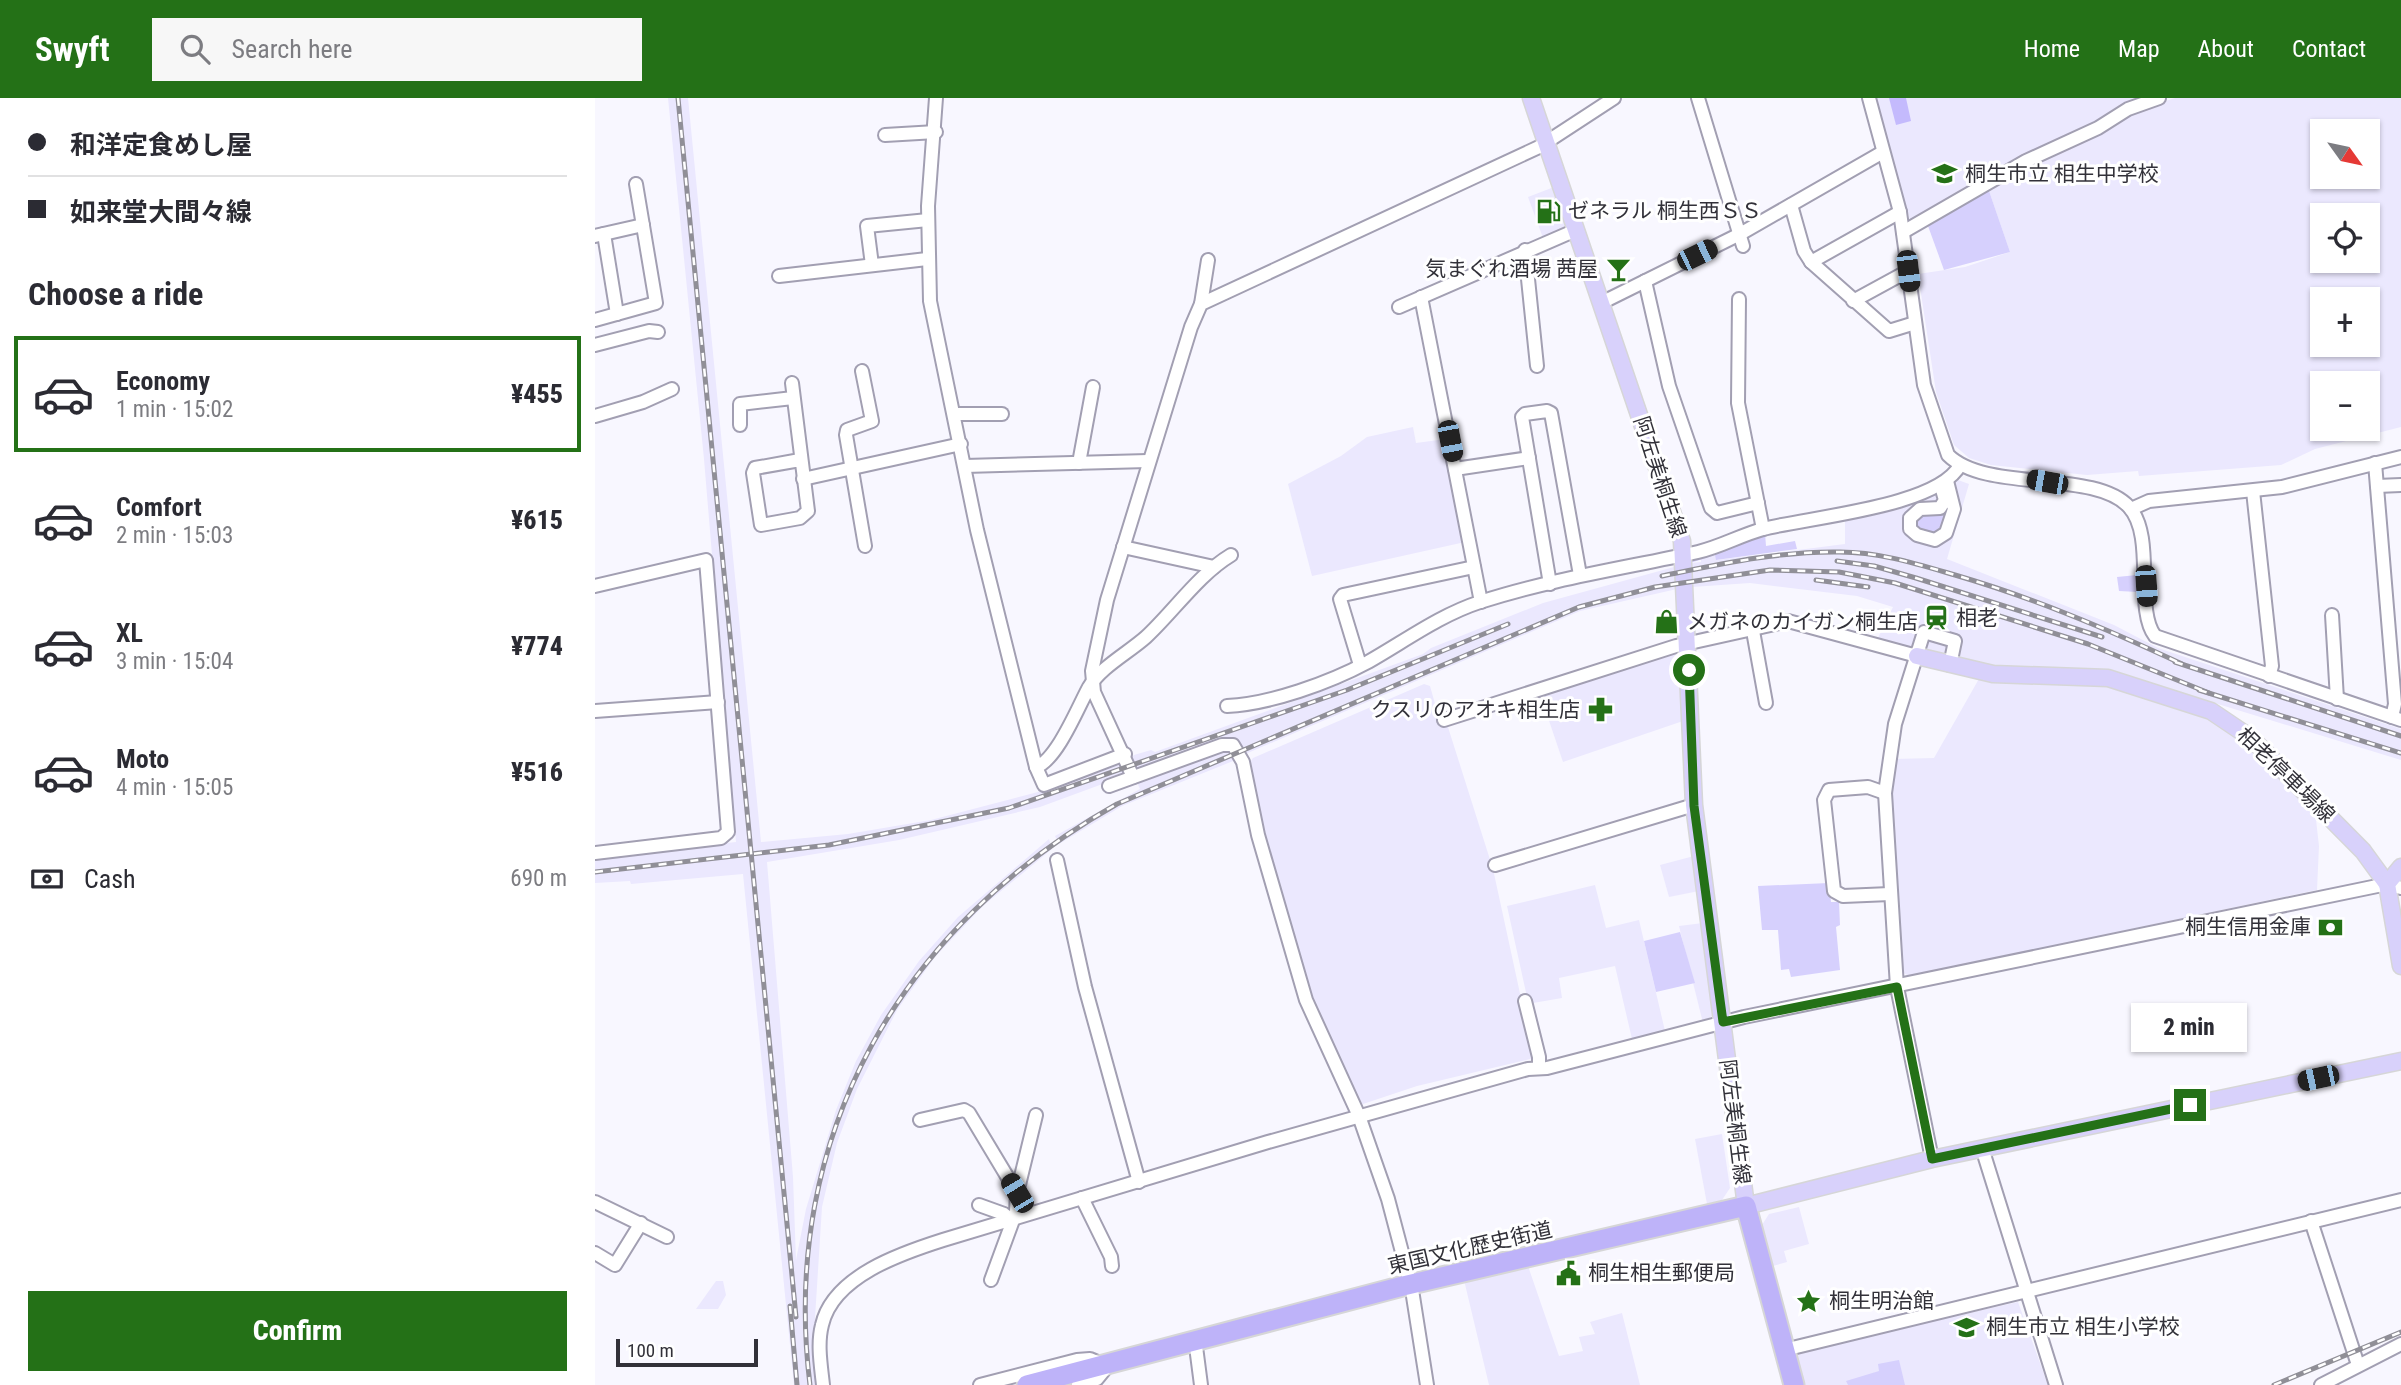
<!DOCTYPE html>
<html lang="en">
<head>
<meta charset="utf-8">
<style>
	body { margin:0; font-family:"Roboto Condensed","Noto Sans JP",sans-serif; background:#f7f7f7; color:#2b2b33; height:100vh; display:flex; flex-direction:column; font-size:26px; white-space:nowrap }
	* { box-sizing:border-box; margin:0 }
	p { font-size:23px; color:#7c7c81 }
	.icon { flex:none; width:38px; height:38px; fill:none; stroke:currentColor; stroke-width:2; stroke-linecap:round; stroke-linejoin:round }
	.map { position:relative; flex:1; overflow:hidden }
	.side { display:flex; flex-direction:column; background:#fff; width:595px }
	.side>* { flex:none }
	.hud { display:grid; align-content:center; height:154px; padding:0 28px; background:#fff }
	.needle { width:46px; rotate:123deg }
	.fabs { position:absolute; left:1715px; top:21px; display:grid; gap:14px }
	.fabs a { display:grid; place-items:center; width:70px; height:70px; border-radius:0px; background:#fff; box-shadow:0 2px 5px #0004; font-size:35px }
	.scale { position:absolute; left:21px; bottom:18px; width:142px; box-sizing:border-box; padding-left:7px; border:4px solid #323139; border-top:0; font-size:19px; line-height:24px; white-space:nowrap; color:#323139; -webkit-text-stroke:5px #fff; paint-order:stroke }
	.end { position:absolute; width:32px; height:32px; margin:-16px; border:9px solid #247117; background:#fff; box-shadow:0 0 0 4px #fff }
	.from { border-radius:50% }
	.bubble { position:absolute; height:49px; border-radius:0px; background:#fff; box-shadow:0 2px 5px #0004; font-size:23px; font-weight:800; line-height:49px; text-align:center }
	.car { position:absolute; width:21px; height:42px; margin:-21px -10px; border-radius:9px; box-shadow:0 0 5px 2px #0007; background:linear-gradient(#222 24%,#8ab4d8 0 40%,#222 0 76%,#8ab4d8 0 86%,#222 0) }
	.hud b { display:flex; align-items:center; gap:24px; height:66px; font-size:26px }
	.hud b+b { border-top:2px solid #e1e1e2 }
	.hud i { width:18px; height:18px; background:#2b2b33 }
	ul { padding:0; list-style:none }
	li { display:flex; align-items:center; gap:21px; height:116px; margin:0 14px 10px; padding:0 14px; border:4px solid transparent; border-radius:0px }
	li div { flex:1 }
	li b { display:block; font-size:26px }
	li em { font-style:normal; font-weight:800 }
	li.selected { border-color:#247117 }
	li>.icon { width:63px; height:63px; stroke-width:1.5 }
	h2 { padding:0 28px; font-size:32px; line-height:84px }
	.pay { display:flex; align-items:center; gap:18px; height:77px; padding:0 28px; font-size:26px }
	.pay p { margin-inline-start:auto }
	.action { display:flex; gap:14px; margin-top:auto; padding:14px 28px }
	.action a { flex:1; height:80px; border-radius:0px; background:#247117; color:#fff; font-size:28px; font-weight:800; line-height:80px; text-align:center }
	header { display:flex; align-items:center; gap:42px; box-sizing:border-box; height:98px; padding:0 35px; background:#247117; color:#fff }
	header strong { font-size:33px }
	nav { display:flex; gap:38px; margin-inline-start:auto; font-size:24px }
	.search { width:490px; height:63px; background:#f7f7f7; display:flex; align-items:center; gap:18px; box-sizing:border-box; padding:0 24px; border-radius:0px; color:#7c7c81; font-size:26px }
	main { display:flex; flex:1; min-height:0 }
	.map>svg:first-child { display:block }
	.built { fill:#ebe8fe; fill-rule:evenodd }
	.green { fill:#d6d0fd }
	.water { fill:#c4bafd }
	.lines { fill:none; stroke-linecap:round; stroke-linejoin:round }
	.minor-casing { stroke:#a29fb2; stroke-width:16 }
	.major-casing { stroke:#d6d6d7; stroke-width:19 }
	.highway-casing { stroke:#d6d6d7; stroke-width:23 }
	.minor { stroke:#fff; stroke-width:12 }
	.major { stroke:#d8d1fb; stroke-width:16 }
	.highway { stroke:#beb3f9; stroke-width:19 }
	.rail-casing { stroke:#908f97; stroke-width:5 }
	.rail { stroke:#fff; stroke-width:2.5; stroke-dasharray:8; stroke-linecap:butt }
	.route { stroke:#247117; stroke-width:9 }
	.labels { text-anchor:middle; stroke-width:6; stroke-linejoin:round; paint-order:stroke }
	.poi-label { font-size:21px; fill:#323139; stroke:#fff; text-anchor:start }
	.street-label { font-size:21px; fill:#323139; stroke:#fff }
</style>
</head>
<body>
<header>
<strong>Swyft</strong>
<div class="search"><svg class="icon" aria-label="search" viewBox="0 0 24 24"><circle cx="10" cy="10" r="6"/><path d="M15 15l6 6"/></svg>Search here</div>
<nav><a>Home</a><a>Map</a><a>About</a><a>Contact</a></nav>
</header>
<main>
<section class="side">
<div class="hud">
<b><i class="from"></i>和洋定食めし屋</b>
<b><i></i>如来堂大間々線</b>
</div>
<h2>Choose a ride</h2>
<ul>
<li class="selected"><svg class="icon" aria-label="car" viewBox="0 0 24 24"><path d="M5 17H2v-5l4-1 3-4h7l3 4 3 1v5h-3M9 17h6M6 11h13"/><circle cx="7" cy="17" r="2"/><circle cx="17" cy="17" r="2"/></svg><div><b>Economy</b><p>1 min · 15:02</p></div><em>¥455</em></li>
<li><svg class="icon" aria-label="car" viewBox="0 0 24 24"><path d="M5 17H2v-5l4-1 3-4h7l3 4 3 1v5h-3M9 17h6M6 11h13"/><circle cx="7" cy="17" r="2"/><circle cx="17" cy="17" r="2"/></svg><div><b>Comfort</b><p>2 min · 15:03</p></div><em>¥615</em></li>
<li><svg class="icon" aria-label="car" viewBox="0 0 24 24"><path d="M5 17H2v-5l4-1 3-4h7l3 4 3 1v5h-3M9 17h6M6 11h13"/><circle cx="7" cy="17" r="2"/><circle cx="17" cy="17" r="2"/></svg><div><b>XL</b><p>3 min · 15:04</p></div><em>¥774</em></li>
<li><svg class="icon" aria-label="car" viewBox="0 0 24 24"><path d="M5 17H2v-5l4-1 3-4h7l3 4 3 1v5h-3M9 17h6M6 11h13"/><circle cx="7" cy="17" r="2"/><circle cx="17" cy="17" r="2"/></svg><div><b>Moto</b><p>4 min · 15:05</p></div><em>¥516</em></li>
</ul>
<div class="pay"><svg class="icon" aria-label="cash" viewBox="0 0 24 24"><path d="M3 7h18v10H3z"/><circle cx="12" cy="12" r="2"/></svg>Cash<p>690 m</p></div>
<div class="action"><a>Confirm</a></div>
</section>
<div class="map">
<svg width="1806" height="1287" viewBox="0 0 1806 1287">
	<rect width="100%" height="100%" fill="#f8f7ff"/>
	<g class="built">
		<polygon points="73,0 93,0 166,744 253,736 336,722 443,694 528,664 532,677 445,709 304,742 172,764 198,1079 201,1162 211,1111 241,1012 261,963 286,917 324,863 363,819 454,741 457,751 388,808 340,859 302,912 262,991 242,1045 227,1109 220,1220 224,1287 199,1287 148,776 36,786 35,783 0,785 0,759 141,744 109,361"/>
		<polygon points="1280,0 1552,0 1315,122"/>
		<path d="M1580,0H1806V329L1720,351L1686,367L1544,378L1543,373L1492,377L1396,367L1374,360L1359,347L1341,294L1323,176L1370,169L1415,154L1393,90L1539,13ZM1727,33H1773V79H1727ZM1727,117H1773V163H1727ZM1727,201H1773V247H1727ZM1727,285H1773V331H1727Z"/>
		<polygon points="959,89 973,127 948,140 933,99"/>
		<polygon points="818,329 821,345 851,341 870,444 717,478 693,386 746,358 772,339"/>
		<polygon points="1363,382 1374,386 1352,461 1519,527 1563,550 1806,631 1806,662 1515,573 1404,570 1282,542 1298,509 1262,498 1155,485 1097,489 1095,465 1106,464 1106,460 1121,457 1122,462 1250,446 1250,423 1306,408 1344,394"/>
		<polygon points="1079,469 1082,491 985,513 648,657 641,642 634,641 543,673 539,671 536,660 539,657 556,652 560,654 828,556 836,550 948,505"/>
		<polygon points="1080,552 1085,554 1088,623 968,664 945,596"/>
		<polygon points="1385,579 1504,582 1614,617 1658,651 1720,713 1724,748 1722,792 1314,878 1305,873 1294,690 1298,661 1339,660"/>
		<polygon points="829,586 835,588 846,627 852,626 898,771 939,960 822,988 765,1007 716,906 660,710 654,666 658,660"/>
		<polygon points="633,650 643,661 527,708 464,746 460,738 545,691 541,682"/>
		<polygon points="1099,758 1104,793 1074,799 1065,767"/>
		<polygon points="1000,787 1011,830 1044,822 1070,933 1037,941 1020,868 964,880 967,900 938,905 932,899 912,808"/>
		<polygon points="1108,825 1119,916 1108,925 1084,828"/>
		<polygon points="1127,1036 1135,1090 1127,1102 1112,1106 1100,1041"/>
		<polygon points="1204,1109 1214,1146 1189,1153 1192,1164 1178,1168 1167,1127 1174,1116"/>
		<polygon points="933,1168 964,1258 988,1253 984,1239 1000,1236 995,1224 1027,1215 1045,1287 894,1287 869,1182"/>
		<polygon points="121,1183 128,1183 131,1197 123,1211 101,1211"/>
		<polygon points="1423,1204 1453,1287 1208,1287 1198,1254"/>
	</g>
	<g class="green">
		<polygon points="1393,90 1415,154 1349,172 1333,128"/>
		<polygon points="1355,406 1348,433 1342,436 1321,430 1323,417"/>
		<polygon points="1170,435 1171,448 1200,443 1202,451 1121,462 1120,457 1095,465 1096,462"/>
		<polygon points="1542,477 1543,494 1524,493 1522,479"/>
		<polygon points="1234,785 1236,804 1244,804 1245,827 1241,829 1245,872 1196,879 1194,871 1186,872 1183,832 1167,832 1163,788"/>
		<polygon points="1085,834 1100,885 1061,894 1049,843"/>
		<polygon points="1304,1262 1310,1287 1253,1287 1251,1283 1284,1273 1283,1266"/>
	</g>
	<polygon class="water" points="1294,0 1311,0 1316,23 1301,27"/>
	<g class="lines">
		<defs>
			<g id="minor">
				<polyline points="341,0 333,108 335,203 382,432 441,669 449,687 530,656"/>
				<polyline points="1103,0 1148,148"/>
				<path d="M1274,0L1305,114L1329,287L1353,357C1391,395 1500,371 1534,409C1561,438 1539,511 1560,538L1806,622"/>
				<polyline points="290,37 341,34"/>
				<polyline points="1196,107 1209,153 1216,164 1294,233 1320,225"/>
				<polyline points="1308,134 1431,63 1503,30 1533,11 1564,0"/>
				<polyline points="9,136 22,216"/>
				<polyline points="0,138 48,127"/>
				<polyline points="930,152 942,268"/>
				<polyline points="1216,164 1305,114"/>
				<polyline points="277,167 272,128 333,122"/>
				<polyline points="184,178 332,161"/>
				<polyline points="1050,183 1074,288 1116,410 1122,415 1163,405"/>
				<polyline points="826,199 886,504"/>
				<polyline points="1144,201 1143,305 1168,431"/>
				<polyline points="1258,203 1313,173"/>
				<polyline points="1006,205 1145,136 1288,54"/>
				<polyline points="606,206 613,162"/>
				<polyline points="804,209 981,132"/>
				<polyline points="0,222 61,205 41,86"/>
				<polyline points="0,247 54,233 63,234"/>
				<polyline points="267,273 277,323 252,332 251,337 270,448"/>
				<polyline points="197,285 213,413 205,420 166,427 158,375 160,370 205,362"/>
				<polyline points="360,316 407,316"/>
				<polyline points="0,318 48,304 77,291"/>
				<polyline points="145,327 145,306 198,300"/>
				<polyline points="484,365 498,289"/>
				<polyline points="1780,365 1800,606 1797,619"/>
				<polyline points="370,368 553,363"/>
				<polyline points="860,371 934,360"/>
				<polyline points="208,381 366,346"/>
				<polyline points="1346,388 1350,402 1345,410 1325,411 1315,420 1315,431 1322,437 1340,442 1351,435 1359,411 1352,383"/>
				<polyline points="1782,388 1806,387"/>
				<polyline points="1658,393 1677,568 1674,578"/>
				<polyline points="1536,411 1554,403 1687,389 1806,359"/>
				<polyline points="528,449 619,469"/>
				<polyline points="955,486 927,319 930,316 952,313 956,315 985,477"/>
				<polyline points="0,488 111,462 133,734 126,740 0,755"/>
				<polyline points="1737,517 1742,601"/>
				<polyline points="1158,533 1171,605"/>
				<polyline points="765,567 745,501 748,497 879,469"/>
				<path d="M632,608C675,606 734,585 773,564C810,543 845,517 885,504C956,481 1030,470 1103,454C1125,449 1146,437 1168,431C1214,419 1343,409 1365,367"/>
				<polyline points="0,613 123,604"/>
				<polyline points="849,622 1081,548 1193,523 1322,558"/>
				<path d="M441,669C462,662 483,609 494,589C506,569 533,555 551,539C579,513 603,477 636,457"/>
				<polyline points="538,679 499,594 497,573 512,502 596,229 606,206 944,49 1019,0"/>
				<polyline points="514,688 627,647 638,647 648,664 663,737 711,902 764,1018 793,1101 817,1192 832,1287"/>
				<polyline points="1290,695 1273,689 1234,692 1229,702 1239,793 1248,798 1295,796"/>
				<polyline points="462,762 490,889 544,1084"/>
				<polyline points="900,767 1099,707"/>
				<polyline points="930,903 944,959 944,970"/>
				<polyline points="325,1022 369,1012 374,1015 422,1095"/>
				<polyline points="1387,1050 1461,1287"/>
				<polyline points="1337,1061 1302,889 1290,695 1300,626 1329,534 1360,543 1355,567"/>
				<polyline points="487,1100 516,1159 517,1168"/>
				<polyline points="0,1104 72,1139"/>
				<polyline points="384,1107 409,1116 417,1122"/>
				<polyline points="1716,1123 1763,1267"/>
				<polyline points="0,1155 20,1167 46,1125"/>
				<polyline points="396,1182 421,1114 422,1095 441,1017"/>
				<polyline points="600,1241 606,1287"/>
				<polyline points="1189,1252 1806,1102"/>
				<path d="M228,1287C226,1268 222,1246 227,1227C238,1178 307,1155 348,1142L673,1044L933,971L952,970L1149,919L1792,786L1806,790"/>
				<polyline points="385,1287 482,1262 495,1261 507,1266"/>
				<polyline points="483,1287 502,1281 516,1264"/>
				<polyline points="1726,1287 1806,1246"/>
			</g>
			<g id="major">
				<polyline points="936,0 1087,443 1099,707 1151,1108 1337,1061 1806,963"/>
				<polyline points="1322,558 1398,576 1513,580 1616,613 1656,640 1768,753 1792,786"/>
				<polyline points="1806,769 1792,786 1806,868"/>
			</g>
			<polyline id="highway" points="432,1287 808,1188 1151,1108 1199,1287"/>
		</defs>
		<use href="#minor" class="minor-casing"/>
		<use href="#major" class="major-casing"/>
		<use href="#highway" class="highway-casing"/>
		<use href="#minor" class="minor"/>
		<use href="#major" class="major"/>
		<use href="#highway" class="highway"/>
		<defs>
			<g id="rail">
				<polyline points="83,0 201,1219"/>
				<polyline points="1242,463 1279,468 1321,480 1507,539"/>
				<path d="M1067,478C1126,466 1184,453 1245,454C1284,454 1322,466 1360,477C1439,500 1512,531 1587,566"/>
				<polyline points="1221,482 1273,489"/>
				<polyline points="1580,564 1806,638"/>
				<polyline points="1604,592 1806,655"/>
				<polyline points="0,774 234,747 414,710 752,592 913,526"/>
				<polyline points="195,1208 202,1287"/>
				<path d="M215,1287C184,1037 307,827 522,706L984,509L1060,489L1175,472L1244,474L1300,485L1493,546L1614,595"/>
				<polyline points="1679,1287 1806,1234"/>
			</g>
		</defs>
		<use href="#rail" class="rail-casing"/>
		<use href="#rail" class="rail"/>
	</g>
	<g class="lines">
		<polyline class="route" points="1094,572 1099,708 1128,924 1302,889 1337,1061 1595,1007"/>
	</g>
	<defs>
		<symbol id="school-bare" viewBox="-9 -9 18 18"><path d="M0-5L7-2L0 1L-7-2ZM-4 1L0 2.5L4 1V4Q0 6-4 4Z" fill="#247117" stroke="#fff" stroke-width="2.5" paint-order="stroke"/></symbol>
		<symbol id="fuel-bare" viewBox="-9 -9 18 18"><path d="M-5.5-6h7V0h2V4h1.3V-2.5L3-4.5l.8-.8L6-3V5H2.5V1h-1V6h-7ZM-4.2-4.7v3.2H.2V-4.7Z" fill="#247117" stroke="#fff" stroke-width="2.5" paint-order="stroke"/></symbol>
		<symbol id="bar-bare" viewBox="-9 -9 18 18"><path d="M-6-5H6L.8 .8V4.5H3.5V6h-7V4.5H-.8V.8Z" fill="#247117" stroke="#fff" stroke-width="2.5" paint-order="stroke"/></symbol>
		<symbol id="station-bare" viewBox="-9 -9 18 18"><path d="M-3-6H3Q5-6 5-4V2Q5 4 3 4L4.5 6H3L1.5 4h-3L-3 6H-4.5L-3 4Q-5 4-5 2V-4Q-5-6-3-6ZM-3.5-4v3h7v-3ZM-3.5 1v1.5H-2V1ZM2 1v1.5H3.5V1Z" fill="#247117" stroke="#fff" stroke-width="2.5" paint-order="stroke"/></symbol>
		<symbol id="shop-bare" viewBox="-9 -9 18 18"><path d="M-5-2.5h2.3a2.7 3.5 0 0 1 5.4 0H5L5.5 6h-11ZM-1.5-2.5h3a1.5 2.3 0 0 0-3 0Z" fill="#247117" stroke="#fff" stroke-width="2.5" paint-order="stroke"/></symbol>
		<symbol id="pharmacy-bare" viewBox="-9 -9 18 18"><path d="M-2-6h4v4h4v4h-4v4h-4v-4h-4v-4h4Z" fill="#247117" stroke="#fff" stroke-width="2.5" paint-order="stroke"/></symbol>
		<symbol id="bank-bare" viewBox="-9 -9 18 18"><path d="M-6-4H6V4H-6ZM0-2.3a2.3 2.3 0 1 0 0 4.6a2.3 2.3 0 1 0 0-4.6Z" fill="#247117" stroke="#fff" stroke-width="2.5" paint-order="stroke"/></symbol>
		<symbol id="civic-bare" viewBox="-9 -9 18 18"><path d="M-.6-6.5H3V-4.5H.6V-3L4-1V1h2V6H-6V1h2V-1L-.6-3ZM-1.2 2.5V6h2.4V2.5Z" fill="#247117" stroke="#fff" stroke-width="2.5" paint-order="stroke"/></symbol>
		<symbol id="sight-bare" viewBox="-9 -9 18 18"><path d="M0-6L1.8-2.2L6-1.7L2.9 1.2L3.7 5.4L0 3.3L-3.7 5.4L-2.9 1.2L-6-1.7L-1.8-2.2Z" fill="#247117" stroke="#fff" stroke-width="2.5" paint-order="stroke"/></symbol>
	</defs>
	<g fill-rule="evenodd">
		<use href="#school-bare" x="1332" y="58" width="35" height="35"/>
		<use href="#fuel-bare" x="936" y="96" width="35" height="35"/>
		<use href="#bar-bare" x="1006" y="154" width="35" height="35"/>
		<use href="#station-bare" x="1324" y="502" width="35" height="35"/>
		<use href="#shop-bare" x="1054" y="506" width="35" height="35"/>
		<use href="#pharmacy-bare" x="988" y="594" width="35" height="35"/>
		<use href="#bank-bare" x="1718" y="812" width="35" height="35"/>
		<use href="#civic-bare" x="956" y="1158" width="35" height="35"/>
		<use href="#sight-bare" x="1196" y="1186" width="35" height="35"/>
		<use href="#school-bare" x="1354" y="1212" width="35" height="35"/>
	</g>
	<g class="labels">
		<g class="poi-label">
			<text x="1370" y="83">桐生市立 相生中学校</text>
			<text x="973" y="120">ゼネラル 桐生西ＳＳ</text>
			<text x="1003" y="178" text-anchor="end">気まぐれ酒場 茜屋</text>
			<text x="1361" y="527">相老</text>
			<text x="1092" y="531">メガネのカイガン桐生店</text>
			<text x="985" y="619" text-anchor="end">クスリのアオキ相生店</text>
			<text x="1716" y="836" text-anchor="end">桐生信用金庫</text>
			<text x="993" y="1182">桐生相生郵便局</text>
			<text x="1234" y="1210">桐生明治館</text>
			<text x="1391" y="1236">桐生市立 相生小学校</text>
		</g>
		<g class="street-label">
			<text transform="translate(1065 379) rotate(72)" y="7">阿左美桐生線</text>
			<text transform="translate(1691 677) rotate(44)" y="7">相老停車場線</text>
			<text transform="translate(1140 1024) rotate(83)" y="7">阿左美桐生線</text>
			<text transform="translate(875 1150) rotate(-13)" y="7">東国文化歴史街道</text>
		</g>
	</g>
</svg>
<div class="fabs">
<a><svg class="needle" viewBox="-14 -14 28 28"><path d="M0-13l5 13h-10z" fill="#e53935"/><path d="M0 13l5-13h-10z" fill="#7c7c81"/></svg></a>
<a><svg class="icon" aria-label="locate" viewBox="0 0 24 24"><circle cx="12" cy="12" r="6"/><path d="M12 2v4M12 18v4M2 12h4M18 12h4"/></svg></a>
<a>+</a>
<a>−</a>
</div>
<div class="scale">100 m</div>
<i class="end from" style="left:1094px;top:572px"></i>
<i class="end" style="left:1595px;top:1007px"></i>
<div class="bubble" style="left:1536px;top:905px;width:116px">2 min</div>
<i class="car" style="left:1102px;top:157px;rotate:64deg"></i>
<i class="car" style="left:1313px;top:173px;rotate:173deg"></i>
<i class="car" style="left:855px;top:343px;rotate:169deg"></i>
<i class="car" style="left:1452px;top:384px;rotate:280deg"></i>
<i class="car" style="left:1551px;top:488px;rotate:176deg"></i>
<i class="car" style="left:1723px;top:980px;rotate:258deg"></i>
<i class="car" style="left:422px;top:1095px;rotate:329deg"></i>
</div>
</main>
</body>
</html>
